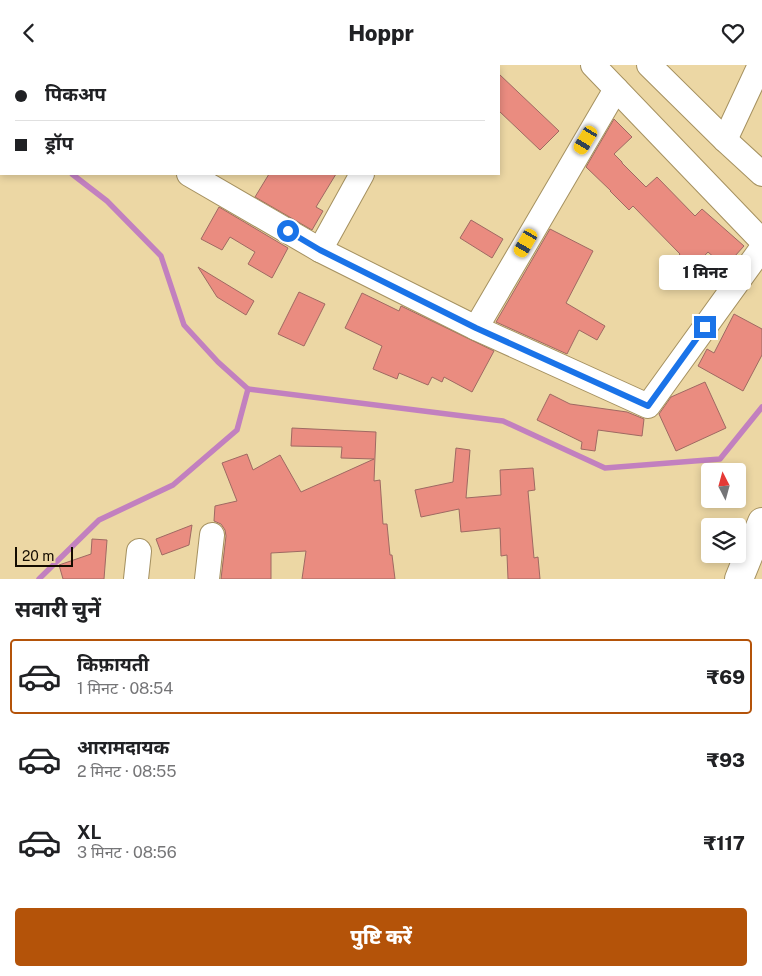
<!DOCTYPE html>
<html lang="hi">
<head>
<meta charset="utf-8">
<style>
	body { margin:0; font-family:"Public Sans","Noto Sans Devanagari",sans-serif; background:#f2f2f2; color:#202124; height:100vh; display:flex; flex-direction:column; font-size:19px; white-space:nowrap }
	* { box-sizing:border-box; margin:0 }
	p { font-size:16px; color:#757577 }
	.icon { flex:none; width:28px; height:28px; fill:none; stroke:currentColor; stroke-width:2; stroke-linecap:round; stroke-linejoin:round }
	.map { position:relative; height:514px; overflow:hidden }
	.side { display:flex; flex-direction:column; background:#fff; flex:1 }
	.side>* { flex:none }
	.banner { position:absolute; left:0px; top:0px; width:500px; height:110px; box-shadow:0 2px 8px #0003; display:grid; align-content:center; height:110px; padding:0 15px; background:#fff }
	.needle { width:32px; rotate:354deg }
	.fabs { position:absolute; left:701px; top:398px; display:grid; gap:10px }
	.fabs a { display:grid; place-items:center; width:45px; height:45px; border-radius:5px; background:#fff; box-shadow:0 2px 8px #0003; font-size:25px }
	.scale { position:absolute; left:15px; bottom:12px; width:58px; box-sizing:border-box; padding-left:5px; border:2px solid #140c00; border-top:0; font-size:14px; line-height:18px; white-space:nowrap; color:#140c00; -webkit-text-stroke:4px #ecd7a4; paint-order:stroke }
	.end { position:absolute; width:22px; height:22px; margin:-11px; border:6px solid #1a73e8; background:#fff; box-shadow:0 0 0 2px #fff }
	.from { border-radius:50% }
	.bubble { position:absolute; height:35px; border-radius:5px; background:#fff; box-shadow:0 2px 8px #0003; font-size:16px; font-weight:800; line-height:35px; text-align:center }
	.car { position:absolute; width:15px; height:30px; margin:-15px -8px; border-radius:6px; box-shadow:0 0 4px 1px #0007; background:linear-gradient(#f5c518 24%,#345 0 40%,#f5c518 0 76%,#345 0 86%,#f5c518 0) }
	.banner b { display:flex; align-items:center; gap:18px; height:48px; font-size:19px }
	.banner b+b { border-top:1px solid #e0e0e0 }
	.banner i { width:12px; height:12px; background:#202124 }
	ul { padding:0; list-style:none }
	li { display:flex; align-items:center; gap:15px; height:75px; margin:0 10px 8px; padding:0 5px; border:2px solid transparent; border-radius:5px }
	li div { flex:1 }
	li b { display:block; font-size:19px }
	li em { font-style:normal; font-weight:800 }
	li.selected { border-color:#b45309 }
	li>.icon { width:45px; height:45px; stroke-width:1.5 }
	h2 { padding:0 15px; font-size:22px; line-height:60px }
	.action { display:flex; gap:10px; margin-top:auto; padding:10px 15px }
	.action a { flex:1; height:58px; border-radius:5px; background:#b45309; color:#fff; font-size:20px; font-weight:800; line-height:58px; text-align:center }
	header { display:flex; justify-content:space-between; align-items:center; height:65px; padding:0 15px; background:#fff; font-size:22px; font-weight:800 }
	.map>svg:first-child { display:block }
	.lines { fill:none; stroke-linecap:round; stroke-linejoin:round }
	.stream { stroke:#c280bf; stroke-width:5.5 }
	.building { fill:#ea8c80; stroke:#9f6962 }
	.minor-casing { stroke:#a59160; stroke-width:26 }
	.major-casing { stroke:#a59160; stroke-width:30 }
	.minor { stroke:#fff; stroke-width:24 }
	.major { stroke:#fff; stroke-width:28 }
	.route { stroke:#1a73e8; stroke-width:6 }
</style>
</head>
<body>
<header><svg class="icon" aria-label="back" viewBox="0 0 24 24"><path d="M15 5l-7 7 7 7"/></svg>Hoppr<svg class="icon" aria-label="heart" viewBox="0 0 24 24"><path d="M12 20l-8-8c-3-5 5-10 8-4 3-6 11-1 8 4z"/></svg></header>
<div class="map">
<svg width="762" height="514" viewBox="0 0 762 514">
	<rect width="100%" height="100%" fill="#ecd7a4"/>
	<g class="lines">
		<g class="stream">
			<polyline points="0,53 1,54"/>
			<polyline points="72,109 107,136 161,191 184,260 218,297 248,324 503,356 605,403 720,394 762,342"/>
			<polyline points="39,514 99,455 173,420 237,365 248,324"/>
		</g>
	</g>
	<g class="building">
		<polygon points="499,9 559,66 540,85 499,46"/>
		<polygon points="614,54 632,72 614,89 622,97 622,98 646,122 657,112 695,151 702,144 744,181 725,202 708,187 689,207 676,194 680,189 633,141 629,145 610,126 611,126 586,102"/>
		<polygon points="269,109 336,109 316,142 323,146 312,165 255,132"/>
		<polygon points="219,142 288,183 272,213 248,199 255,187 230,172 222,185 201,174"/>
		<polygon points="471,155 503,174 492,193 460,173"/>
		<polygon points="550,164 593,186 566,238 605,261 597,275 579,265 567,289 496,257"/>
		<polygon points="198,202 254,236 246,250 217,232"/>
		<polygon points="299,227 325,239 304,281 278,269"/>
		<polygon points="362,228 399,246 401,241 494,286 472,327 444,312 442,317 432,312 428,320 399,308 397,314 373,304 382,281 345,263"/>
		<polygon points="734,249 762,264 762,290 743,326 698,301 707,284 714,288"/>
		<polygon points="705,317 726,363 676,386 659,349 671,332"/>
		<polygon points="550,329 570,339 627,347 644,354 642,371 598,365 595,386 581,384 582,377 537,355"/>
		<polygon points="292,363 376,367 374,416 380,415 383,459 387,459 390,490 392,490 395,514 302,514 306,486 271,488 271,514 221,514 226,471 225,465 221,459 214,456 215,441 237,436 222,398 247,389 253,405 280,390 301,427 374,394 341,393 342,382 291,381"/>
		<polygon points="456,383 470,385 466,433 501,430 500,405 533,403 535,425 528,426 534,493 538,492 540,514 508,514 507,490 501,491 500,463 461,467 459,444 421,452 415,425 453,417"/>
		<polygon points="192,460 189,480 162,490 156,474"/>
		<polygon points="92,474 107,475 104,514 63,514 59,500 91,489"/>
	</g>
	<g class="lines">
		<defs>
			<g id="minor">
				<polyline points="414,0 415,1"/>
				<polyline points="593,0 762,176"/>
				<polyline points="649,0 725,75 762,109"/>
				<polyline points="120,1 120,0"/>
				<polyline points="725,75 760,0"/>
				<polyline points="189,109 320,185 476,263 648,341 762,183"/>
				<polyline points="320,185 362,109"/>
				<polyline points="476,263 616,24"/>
				<polyline points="136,514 139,486"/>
				<polyline points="207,514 212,470"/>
			</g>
			<polyline id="major" points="739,514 762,457"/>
		</defs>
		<use href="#minor" class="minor-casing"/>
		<use href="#major" class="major-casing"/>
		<use href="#minor" class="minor"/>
		<use href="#major" class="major"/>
	</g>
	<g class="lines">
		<polyline class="route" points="288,166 320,185 476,263 648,341 705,262"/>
	</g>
</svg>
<div class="fabs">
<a><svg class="needle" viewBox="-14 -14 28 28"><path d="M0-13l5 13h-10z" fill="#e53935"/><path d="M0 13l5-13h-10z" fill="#757577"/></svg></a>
<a><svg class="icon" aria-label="layers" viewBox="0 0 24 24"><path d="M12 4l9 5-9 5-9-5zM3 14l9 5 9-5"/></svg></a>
</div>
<div class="scale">20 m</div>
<i class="end from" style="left:288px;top:166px"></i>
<i class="end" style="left:705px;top:262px"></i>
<div class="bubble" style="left:659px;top:190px;width:92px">1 मिनट</div>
<i class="car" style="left:586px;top:75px;rotate:211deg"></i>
<i class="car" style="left:526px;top:178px;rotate:210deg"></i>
<div class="banner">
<b><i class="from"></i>पिकअप</b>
<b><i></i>ड्रॉप</b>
</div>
</div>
<section class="side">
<h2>सवारी चुनें</h2>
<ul>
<li class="selected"><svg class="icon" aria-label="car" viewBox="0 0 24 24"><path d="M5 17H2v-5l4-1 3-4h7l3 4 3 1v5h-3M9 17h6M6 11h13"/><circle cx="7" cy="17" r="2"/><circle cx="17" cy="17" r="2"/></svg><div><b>किफ़ायती</b><p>1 मिनट · 08:54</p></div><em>₹69</em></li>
<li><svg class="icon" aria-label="car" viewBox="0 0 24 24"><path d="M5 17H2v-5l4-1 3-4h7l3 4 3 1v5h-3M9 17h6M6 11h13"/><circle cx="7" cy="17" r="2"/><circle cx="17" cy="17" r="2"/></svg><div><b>आरामदायक</b><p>2 मिनट · 08:55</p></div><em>₹93</em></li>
<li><svg class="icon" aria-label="car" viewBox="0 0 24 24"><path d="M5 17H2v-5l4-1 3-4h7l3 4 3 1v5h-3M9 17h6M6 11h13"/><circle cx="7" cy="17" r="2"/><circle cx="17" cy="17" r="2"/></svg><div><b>XL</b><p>3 मिनट · 08:56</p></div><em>₹117</em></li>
</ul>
<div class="action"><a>पुष्टि करें</a></div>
</section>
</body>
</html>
